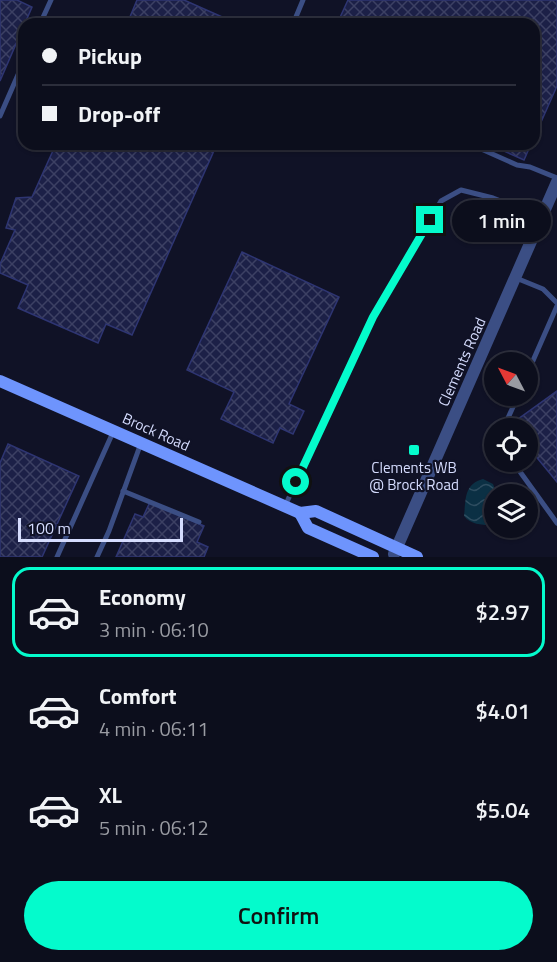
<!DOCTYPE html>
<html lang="en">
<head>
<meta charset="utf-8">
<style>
	body { margin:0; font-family:"Titillium Web",sans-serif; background:#151725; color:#f1f3f6; height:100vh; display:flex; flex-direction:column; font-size:22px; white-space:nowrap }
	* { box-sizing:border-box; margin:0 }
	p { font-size:20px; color:#9a9ca3 }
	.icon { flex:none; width:33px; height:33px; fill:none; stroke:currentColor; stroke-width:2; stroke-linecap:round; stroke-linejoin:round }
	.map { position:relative; height:557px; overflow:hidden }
	.sheet { display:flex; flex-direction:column; background:#0c0e1c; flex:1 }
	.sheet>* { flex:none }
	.hud { position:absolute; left:18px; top:18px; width:522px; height:132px; border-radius:18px; box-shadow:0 2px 4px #0004,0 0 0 2px #2c2e3b; display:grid; align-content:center; height:132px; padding:0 24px; background:#0c0e1c }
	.needle { width:39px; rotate:311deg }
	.fabs { position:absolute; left:484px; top:352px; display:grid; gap:12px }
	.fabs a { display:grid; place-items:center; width:54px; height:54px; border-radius:50%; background:#0c0e1c; box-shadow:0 2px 4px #0004,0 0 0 2px #2c2e3b; font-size:30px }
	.scale { position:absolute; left:18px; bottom:15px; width:165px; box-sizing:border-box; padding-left:6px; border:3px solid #d5dcfe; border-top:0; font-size:16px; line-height:21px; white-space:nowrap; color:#d5dcfe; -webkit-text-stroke:4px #101226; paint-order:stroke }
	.end { position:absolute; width:27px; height:27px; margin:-14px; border:8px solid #04fbcc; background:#111; box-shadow:0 0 0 3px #111 }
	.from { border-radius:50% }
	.bubble { position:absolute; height:42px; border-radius:21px; background:#0c0e1c; box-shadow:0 2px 4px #0004,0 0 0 2px #2c2e3b; font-size:20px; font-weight:600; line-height:42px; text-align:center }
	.hud b { display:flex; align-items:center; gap:21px; height:57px; font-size:22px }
	.hud b+b { border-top:2px solid #2c2e3b }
	.hud i { width:15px; height:15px; background:#f1f3f6 }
	ul { padding:10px 0 0; list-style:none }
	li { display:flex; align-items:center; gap:18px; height:90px; margin:0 12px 9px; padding:0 12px; border:3px solid transparent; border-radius:18px }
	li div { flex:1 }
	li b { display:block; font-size:22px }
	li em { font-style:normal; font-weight:600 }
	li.active { border-color:#04fbcc }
	li>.icon { width:54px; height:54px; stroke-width:1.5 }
	.button { display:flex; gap:12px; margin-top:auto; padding:12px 24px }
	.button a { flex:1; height:69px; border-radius:36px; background:#04fbcc; color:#111; font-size:24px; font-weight:600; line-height:69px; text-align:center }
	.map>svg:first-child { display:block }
	.water { fill:url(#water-waves) }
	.building { fill:url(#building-cross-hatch); stroke:#2e3572; stroke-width:1.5 }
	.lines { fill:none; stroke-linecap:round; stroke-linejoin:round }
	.service { stroke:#3b4e84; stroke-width:5 }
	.tertiary { stroke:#3b4e84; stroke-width:12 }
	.secondary { stroke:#6e94fd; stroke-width:12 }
	.route { stroke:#04fbcc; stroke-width:8 }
	.poi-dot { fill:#04fbcc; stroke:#101226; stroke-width:2 }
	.labels { text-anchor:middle; stroke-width:4.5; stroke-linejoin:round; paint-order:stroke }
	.street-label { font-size:15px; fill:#d5dcfe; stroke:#101226 }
	.poi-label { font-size:15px; fill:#d5dcfe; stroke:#101226 }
</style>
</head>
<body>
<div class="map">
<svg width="557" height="557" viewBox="0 0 557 557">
	<defs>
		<pattern id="water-waves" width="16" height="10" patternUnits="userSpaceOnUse" patternTransform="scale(1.5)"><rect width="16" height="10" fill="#0b3044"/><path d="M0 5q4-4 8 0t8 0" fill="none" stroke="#2e4d60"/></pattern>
		<pattern id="building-cross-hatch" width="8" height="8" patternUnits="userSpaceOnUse" patternTransform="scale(1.5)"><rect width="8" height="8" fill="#1c2047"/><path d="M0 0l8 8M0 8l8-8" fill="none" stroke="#3c4063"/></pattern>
	</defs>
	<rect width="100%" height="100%" fill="#101226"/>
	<path class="water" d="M483,479L493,484L497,495H495V528H518L515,535C506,534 500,528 491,526C481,524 471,525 464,516C466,499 464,484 483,479Z"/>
	<g class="building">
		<polygon points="0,0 17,0 32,7 0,81"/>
		<polygon points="137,0 184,0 238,24 127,24"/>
		<polygon points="348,0 557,0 557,86 534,138 534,24 337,24"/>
		<polygon points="56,144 217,144 132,335 106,324 98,343 18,308 28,285 0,273 0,264 15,230 6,228 16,198 32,197"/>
		<polygon points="488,144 531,144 524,160"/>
		<polygon points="242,252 339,297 289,404 304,411 293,434 280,428 273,443 221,419 234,392 187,370"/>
		<polygon points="557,391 557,482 529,448 531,446 528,442 528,429 519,429 514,422"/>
		<polygon points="8,444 79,476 42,557 0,557 0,463"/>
		<polygon points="150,502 204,526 197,542 208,547 204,557 116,557 135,514 143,517"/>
	</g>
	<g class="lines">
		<g class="service">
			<polyline points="40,24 51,0"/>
			<polyline points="293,24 303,0"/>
			<polyline points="0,116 24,61"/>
			<polyline points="470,144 517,165 530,167 557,178"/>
			<polyline points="516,278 543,289 557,303"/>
			<polyline points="528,372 557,306"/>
			<polyline points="503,429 518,396"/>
			<polyline points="513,462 557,523"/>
			<polyline points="123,491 199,522"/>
			<polyline points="285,506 373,317 441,201 461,190 493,198 541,217"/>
			<polyline points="57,557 114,430"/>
			<polyline points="97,557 109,531 141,443"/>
		</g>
		<polyline class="tertiary" points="394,554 557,182"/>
		<g class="secondary">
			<polyline points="0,381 300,513 316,511 417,557"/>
			<polyline points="300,513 308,528 373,557"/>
		</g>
	</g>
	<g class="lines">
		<polyline class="route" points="296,482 373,317 430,220"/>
	</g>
	<rect class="poi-dot" x="408" y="444" width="12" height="12" rx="3"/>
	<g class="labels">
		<g class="street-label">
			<text transform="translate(462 362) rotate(-66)" y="5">Clements Road</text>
			<text transform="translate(156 432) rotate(24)" y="5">Brock Road</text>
		</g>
		<g class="poi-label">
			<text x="414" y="473">Clements WB<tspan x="414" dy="17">@ Brock Road</tspan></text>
		</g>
	</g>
</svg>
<div class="fabs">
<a><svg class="needle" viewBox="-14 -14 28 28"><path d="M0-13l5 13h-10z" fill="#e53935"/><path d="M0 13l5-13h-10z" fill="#9a9ca3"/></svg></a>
<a><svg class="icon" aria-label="locate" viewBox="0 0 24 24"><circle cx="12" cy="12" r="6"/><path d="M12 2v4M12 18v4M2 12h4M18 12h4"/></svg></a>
<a><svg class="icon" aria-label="layers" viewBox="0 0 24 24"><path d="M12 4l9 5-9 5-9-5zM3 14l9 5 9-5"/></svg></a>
</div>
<div class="scale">100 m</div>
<i class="end from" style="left:296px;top:482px"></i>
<i class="end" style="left:430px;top:220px"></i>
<div class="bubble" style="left:452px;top:200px;width:99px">1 min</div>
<div class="hud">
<b><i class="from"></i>Pickup</b>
<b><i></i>Drop-off</b>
</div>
</div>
<section class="sheet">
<ul>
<li class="active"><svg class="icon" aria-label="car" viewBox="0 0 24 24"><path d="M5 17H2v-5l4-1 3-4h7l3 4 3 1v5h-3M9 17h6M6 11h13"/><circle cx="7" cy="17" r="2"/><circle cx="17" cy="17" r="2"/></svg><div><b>Economy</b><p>3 min · 06:10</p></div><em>$2.97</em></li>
<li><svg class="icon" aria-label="car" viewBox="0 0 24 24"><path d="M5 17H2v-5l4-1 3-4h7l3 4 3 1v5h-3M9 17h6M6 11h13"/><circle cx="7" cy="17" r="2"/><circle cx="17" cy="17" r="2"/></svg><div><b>Comfort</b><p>4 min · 06:11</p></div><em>$4.01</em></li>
<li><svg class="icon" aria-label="car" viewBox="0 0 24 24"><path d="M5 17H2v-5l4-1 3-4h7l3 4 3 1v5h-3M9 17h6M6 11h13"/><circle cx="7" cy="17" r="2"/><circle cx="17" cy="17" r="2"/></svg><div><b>XL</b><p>5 min · 06:12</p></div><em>$5.04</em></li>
</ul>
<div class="button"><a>Confirm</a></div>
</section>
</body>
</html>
